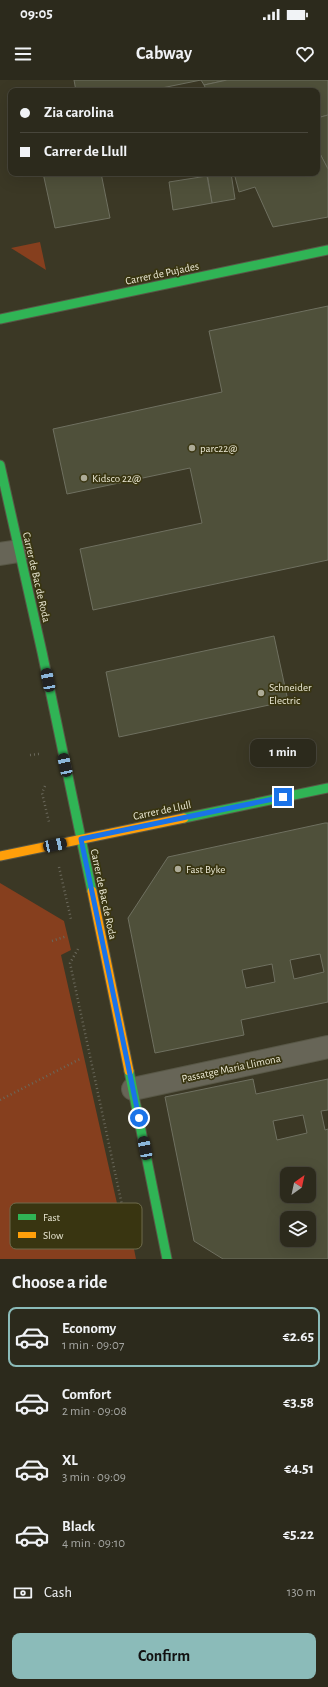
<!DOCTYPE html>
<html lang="en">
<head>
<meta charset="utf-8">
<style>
	body { margin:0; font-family:"Alegreya Sans",sans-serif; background:#383629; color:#f1f3f6; height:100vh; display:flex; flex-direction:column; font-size:15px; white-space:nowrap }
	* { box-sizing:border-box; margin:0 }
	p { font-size:13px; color:#a6a7a3 }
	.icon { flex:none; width:22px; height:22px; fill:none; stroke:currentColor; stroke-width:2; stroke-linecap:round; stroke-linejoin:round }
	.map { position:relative; height:1179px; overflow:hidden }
	.panel { display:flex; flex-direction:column; background:#2c2a1c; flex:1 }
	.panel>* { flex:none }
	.guide { position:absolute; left:8px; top:8px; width:312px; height:88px; border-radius:8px; box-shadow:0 4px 16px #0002,0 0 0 1px #48463b; display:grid; align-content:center; height:88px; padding:0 12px; background:#2c2a1c }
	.needle { width:26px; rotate:33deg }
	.controls { position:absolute; left:280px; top:1087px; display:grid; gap:8px }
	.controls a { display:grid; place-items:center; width:36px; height:36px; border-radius:8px; background:#2c2a1c; box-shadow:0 4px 16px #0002,0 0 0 1px #48463b; font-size:20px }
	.end { position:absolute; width:18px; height:18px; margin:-9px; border:5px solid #1a73e8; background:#fff; box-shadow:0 0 0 2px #fff }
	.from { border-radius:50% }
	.bubble { position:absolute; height:28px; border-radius:8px; background:#2c2a1c; box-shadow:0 4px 16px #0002,0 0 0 1px #48463b; font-size:13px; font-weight:600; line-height:28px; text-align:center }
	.car { position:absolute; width:12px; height:24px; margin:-12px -6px; border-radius:5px; box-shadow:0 0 3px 1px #0007; background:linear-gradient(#222 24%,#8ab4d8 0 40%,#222 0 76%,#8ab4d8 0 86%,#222 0) }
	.guide b { display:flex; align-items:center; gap:14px; height:38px; font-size:15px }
	.guide b+b { border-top:1px solid #48463b }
	.guide i { width:10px; height:10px; background:#f1f3f6 }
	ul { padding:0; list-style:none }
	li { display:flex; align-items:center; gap:12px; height:60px; margin:0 8px 6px; padding:0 4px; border:2px solid transparent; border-radius:8px }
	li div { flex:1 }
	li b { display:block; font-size:15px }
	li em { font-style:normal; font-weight:600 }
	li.active { border-color:#8bbbb9 }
	li>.icon { width:36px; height:36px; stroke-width:1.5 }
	h2 { padding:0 12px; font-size:18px; line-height:48px }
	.pay { display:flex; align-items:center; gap:10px; height:44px; padding:0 12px; font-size:15px }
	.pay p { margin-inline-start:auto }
	.button { display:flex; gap:8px; margin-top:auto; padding:8px 12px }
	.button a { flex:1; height:46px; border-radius:8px; background:#8bbbb9; color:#111; font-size:16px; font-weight:600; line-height:46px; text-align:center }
	.status { display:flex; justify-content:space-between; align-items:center; height:28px; padding:0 20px; background:#2c2a1c; direction:ltr }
	.status svg { height:11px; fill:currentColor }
	header { display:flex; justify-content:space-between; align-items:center; height:52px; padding:0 12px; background:#2c2a1c; font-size:18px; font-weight:600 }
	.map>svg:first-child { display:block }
	.green { fill:#863f1e }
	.building { fill:#4f503a; stroke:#6f7060; fill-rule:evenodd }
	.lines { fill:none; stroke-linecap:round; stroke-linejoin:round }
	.street-casing { stroke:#585746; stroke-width:24 }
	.fast-casing { stroke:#585746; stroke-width:11 }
	.slow-casing { stroke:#585746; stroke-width:11 }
	.path { stroke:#6a685b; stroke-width:2.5; stroke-dasharray:1 3; stroke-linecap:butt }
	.street { stroke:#676557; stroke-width:22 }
	.fast { stroke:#30b455; stroke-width:9 }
	.slow { stroke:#ff9f0a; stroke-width:9 }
	.route { stroke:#1a73e8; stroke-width:5 }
	.poi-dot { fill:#adab97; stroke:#393511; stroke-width:1.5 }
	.labels { text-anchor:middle; stroke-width:3.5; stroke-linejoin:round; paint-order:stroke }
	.street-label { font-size:11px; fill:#ebe9d5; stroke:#393511 }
	.poi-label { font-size:11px; fill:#ebe9d5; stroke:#393511; text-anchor:start }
	.key { fill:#393511; stroke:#6e6b4c; stroke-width:1 }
	.key-label { font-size:11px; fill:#ebe9d5 }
</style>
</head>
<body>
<div class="status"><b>09:05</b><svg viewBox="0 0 49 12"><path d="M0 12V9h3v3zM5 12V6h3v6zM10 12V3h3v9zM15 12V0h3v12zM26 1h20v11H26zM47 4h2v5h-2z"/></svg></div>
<header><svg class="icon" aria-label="menu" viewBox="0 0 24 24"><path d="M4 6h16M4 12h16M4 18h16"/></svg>Cabway<svg class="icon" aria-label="heart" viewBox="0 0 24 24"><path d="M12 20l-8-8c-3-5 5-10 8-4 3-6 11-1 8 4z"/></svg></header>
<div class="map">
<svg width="328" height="1179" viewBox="0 0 328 1179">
	<rect width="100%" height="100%" fill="#3b3825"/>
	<g class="green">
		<polygon points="40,162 46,190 11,168"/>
		<polygon points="0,803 64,841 71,870 61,875 123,1150 130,1149 136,1179 0,1179"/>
	</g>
	<g class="building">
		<polygon points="74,0 201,0 147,11 76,11"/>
		<polygon points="201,0 227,0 204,5"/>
		<polygon points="227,0 328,0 328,35 317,38 317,11 207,11 204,5"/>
		<polygon points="328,35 328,89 317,68 317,38"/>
		<polygon points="317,68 328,89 328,137 273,147 255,107 239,112 234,93 317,93"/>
		<polygon points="43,93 101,93 110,138 55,148"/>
		<polygon points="207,93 231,93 235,119 212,123"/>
		<polygon points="207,96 212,123 173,130 169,102"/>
		<polygon points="328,226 328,480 93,530 80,469 202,443 190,388 67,414 53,349 222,312 209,251"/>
		<polygon points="274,556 288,621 119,657 106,592"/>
		<path d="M325,743H328V922L241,940L244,955L155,973L128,838L168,777ZM320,874L324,892L294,899L290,880ZM272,884L275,902L246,908L242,890Z"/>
		<path d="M253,999L256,1014L328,999V1030L321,1031L325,1050L328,1049V1179H223L194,1161L165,1017ZM303,1035L307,1053L277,1060L273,1041ZM287,1094H309V1116H287ZM287,1138H309V1160H287Z"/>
	</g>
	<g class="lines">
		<defs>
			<g id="street">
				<polyline points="0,474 19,471"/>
				<polyline points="133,1009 328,967"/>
			</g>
			<g id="fast">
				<polyline points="0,239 328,170"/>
				<polyline points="0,385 42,572 92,811"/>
				<polyline points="184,738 328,708"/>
				<polyline points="129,991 167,1179"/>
			</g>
			<g id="slow">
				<polyline points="0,776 184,738"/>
				<polyline points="92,811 129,991"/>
			</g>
		</defs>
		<use href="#street" class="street-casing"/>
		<use href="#fast" class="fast-casing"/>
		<use href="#slow" class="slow-casing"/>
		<g class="path">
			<polyline points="30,675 39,674"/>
			<polyline points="45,706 42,713 49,742"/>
			<polyline points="59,787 71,839"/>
			<polyline points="52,861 67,856"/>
			<polyline points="78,869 70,883 122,1125 134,1140"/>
			<polyline points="0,1020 80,979"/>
		</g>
		<use href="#street" class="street"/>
		<use href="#fast" class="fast"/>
		<use href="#slow" class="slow"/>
	</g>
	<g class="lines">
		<polyline class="route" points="139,1038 81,759 283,717"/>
	</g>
	<g class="poi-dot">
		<circle cx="192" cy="368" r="4"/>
		<circle cx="84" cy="398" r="4"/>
		<circle cx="261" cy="613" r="4"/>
		<circle cx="178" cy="789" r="4"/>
	</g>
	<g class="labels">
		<g class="street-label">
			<text transform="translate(162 193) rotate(-12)" y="4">Carrer de Pujades</text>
			<text transform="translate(37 497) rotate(77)" y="4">Carrer de Bac de Roda</text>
			<text transform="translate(162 730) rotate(-12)" y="4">Carrer de Llull</text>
			<text transform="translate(104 814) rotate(78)" y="4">Carrer de Bac de Roda</text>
			<text transform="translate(231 988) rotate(-12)" y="4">Passatge Maria Llimona</text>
		</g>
		<g class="poi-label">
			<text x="200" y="372">parc22@</text>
			<text x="92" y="402">Kidsco 22@</text>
			<text x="269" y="611">Schneider<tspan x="269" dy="13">Electric</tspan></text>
			<text x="186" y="793">Fast Byke</text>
		</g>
	</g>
	<rect x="10" y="1123" width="132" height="46" rx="6" class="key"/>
	<rect x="18" y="1134" width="18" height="6" fill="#30b455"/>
	<rect x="18" y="1152" width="18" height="6" fill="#ff9f0a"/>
	<g class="key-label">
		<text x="43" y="1141">Fast</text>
		<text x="43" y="1159">Slow</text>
	</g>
</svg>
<div class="controls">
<a><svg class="needle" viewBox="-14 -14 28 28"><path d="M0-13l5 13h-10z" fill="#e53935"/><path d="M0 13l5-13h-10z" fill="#a6a7a3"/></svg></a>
<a><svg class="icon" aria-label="layers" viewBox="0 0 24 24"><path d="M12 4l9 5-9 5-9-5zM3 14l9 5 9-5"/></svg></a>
</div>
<i class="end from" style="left:139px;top:1038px"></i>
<i class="end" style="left:283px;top:717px"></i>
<div class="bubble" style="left:250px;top:659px;width:66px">1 min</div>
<i class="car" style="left:48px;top:600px;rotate:349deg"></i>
<i class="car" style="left:65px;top:685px;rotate:348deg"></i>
<i class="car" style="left:55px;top:765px;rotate:78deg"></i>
<i class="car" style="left:145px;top:1068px;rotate:349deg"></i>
<div class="guide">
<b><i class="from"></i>Zia carolina</b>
<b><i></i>Carrer de Llull</b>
</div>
</div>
<section class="panel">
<h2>Choose a ride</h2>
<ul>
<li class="active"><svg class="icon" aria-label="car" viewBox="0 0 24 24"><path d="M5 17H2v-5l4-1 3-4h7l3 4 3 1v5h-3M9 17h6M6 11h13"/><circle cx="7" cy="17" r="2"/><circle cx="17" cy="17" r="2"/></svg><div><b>Economy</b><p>1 min · 09:07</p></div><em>€2.65</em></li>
<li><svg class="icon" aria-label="car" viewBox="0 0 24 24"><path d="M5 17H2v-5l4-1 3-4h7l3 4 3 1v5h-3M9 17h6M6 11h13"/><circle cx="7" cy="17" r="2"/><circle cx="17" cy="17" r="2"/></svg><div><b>Comfort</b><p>2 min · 09:08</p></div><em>€3.58</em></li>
<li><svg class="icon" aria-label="car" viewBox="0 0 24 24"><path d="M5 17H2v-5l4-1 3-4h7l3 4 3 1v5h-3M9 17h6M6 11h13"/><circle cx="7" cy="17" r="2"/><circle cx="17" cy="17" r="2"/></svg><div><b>XL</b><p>3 min · 09:09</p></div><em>€4.51</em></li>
<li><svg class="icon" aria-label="car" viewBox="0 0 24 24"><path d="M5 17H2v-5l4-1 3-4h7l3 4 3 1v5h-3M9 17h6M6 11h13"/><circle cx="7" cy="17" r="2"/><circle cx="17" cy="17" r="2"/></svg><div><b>Black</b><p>4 min · 09:10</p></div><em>€5.22</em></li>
</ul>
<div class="pay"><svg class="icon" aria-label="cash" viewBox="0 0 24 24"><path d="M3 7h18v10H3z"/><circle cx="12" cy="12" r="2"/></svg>Cash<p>130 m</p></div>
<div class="button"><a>Confirm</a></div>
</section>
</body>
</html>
